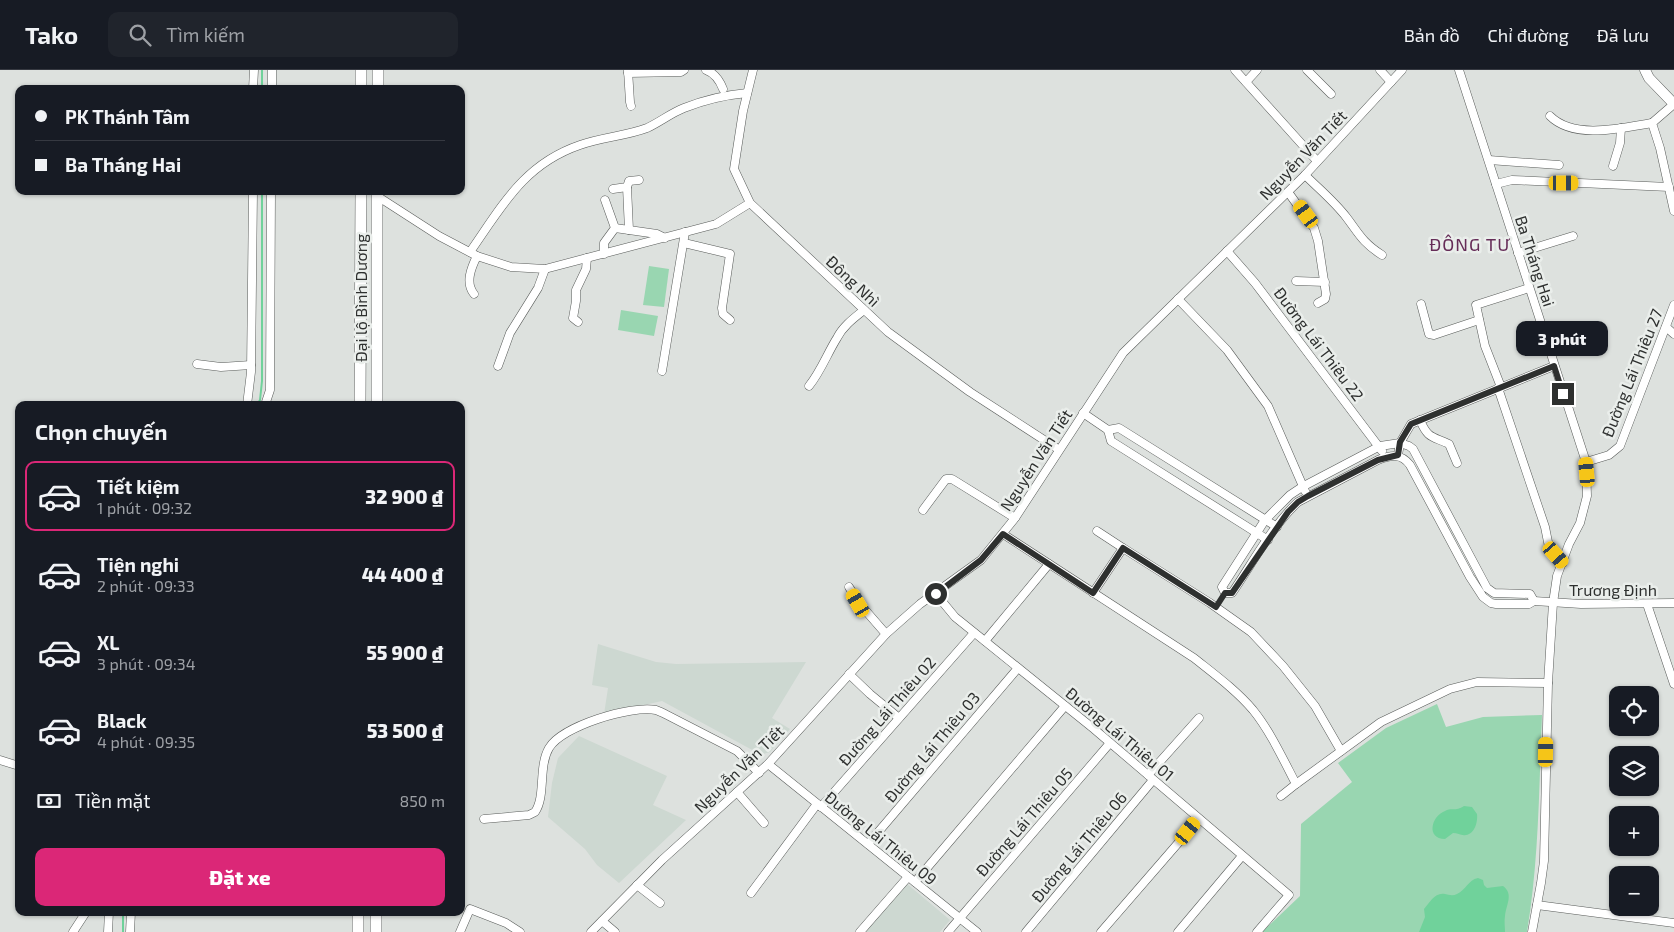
<!DOCTYPE html>
<html lang="vi">
<head>
<meta charset="utf-8">
<style>
	body { margin:0; font-family:"Exo 2",sans-serif; background:#20242c; color:#f1f3f6; height:100vh; display:flex; flex-direction:column; font-size:19px; white-space:nowrap }
	* { box-sizing:border-box; margin:0 }
	p { font-size:16px; color:#9ea1a6 }
	.icon { flex:none; width:28px; height:28px; fill:none; stroke:currentColor; stroke-width:2; stroke-linecap:round; stroke-linejoin:round }
	.map { position:relative; flex:1; overflow:hidden }
	.sheet { position:absolute; left:15px; top:331px; width:450px; height:515px; display:flex; flex-direction:column; background:#171b24; border-radius:10px; box-shadow:0 1px 4px #0004 }
	.sheet>* { flex:none }
	.top-card { position:absolute; left:15px; top:15px; width:450px; height:110px; border-radius:10px; box-shadow:0 1px 4px #0004; display:grid; align-content:center; height:110px; padding:0 20px; background:#171b24 }
	.tools { position:absolute; left:1609px; top:616px; display:grid; gap:10px }
	.tools a { display:grid; place-items:center; width:50px; height:50px; border-radius:10px; background:#171b24; box-shadow:0 1px 4px #0004; font-size:25px }
	.end { position:absolute; width:22px; height:22px; margin:-11px; border:6px solid #2e302f; background:#fff; box-shadow:0 0 0 2px #fff }
	.from { border-radius:50% }
	.bubble { position:absolute; height:35px; border-radius:10px; background:#171b24; box-shadow:0 1px 4px #0004; font-size:16px; font-weight:800; line-height:35px; text-align:center }
	.car { position:absolute; width:15px; height:30px; margin:-15px -8px; border-radius:6px; box-shadow:0 0 4px 1px #0007; background:linear-gradient(#f5c518 24%,#345 0 40%,#f5c518 0 76%,#345 0 86%,#f5c518 0) }
	.top-card b { display:flex; align-items:center; gap:18px; height:48px; font-size:19px }
	.top-card b+b { border-top:1px solid #363941 }
	.top-card i { width:12px; height:12px; background:#f1f3f6 }
	ul { padding:0; list-style:none }
	li { display:flex; align-items:center; gap:15px; height:70px; margin:0 10px 8px; padding:0 10px; border:2px solid transparent; border-radius:10px }
	li div { flex:1 }
	li b { display:block; font-size:19px }
	li em { font-style:normal; font-weight:800 }
	li.on { border-color:#db2777 }
	li>.icon { width:45px; height:45px; stroke-width:1.5 }
	h2 { padding:0 20px; font-size:22px; line-height:60px }
	.pay { display:flex; align-items:center; gap:12px; height:55px; padding:0 20px; font-size:19px }
	.pay p { margin-inline-start:auto }
	.action { display:flex; gap:10px; margin-top:auto; padding:10px 20px }
	.action a { flex:1; height:58px; border-radius:10px; background:#db2777; color:#fff; font-size:20px; font-weight:800; line-height:58px; text-align:center }
	header { display:flex; align-items:center; gap:30px; box-sizing:border-box; height:70px; padding:0 25px; background:#171b24; border-bottom:1px solid #363941 }
	header strong { font-size:24px }
	nav { display:flex; gap:28px; margin-inline-start:auto; font-size:18px }
	.search { width:350px; height:45px; background:#20242c; display:flex; align-items:center; gap:12px; box-sizing:border-box; padding:0 18px; border-radius:10px; color:#9ea1a6; font-size:19px }
	.map>svg:first-child { display:block }
	.built { fill:#cdd8d1 }
	.green { fill:#99d6b1 }
	.water { fill:#70d29b }
	.lines { fill:none; stroke-linecap:round; stroke-linejoin:round }
	.stream { stroke:#70d29b; stroke-width:2 }
	.minor-casing { stroke:#595c5a; stroke-width:9 }
	.major-casing { stroke:#595c5a; stroke-width:11 }
	.highway-casing { stroke:#595c5a; stroke-width:12 }
	.minor { stroke:#fff; stroke-width:8 }
	.major { stroke:#fff; stroke-width:10 }
	.highway { stroke:#fff; stroke-width:11 }
	.route { stroke:#2e302f; stroke-width:6 }
	.labels { text-anchor:middle; stroke-width:5; stroke-linejoin:round; paint-order:stroke }
	.street-label { font-size:16px; fill:#2e302f; stroke:#eaeeeb }
	.neighbourhood-label { font-size:18px; letter-spacing:1px; fill:#662d58; stroke:#eaeeeb }
</style>
</head>
<body>
<header>
<strong>Tako</strong>
<div class="search"><svg class="icon" aria-label="search" viewBox="0 0 24 24"><circle cx="10" cy="10" r="6"/><path d="M15 15l6 6"/></svg>Tìm kiếm</div>
<nav><a>Bản đồ</a><a>Chỉ đường</a><a>Đã lưu</a></nav>
</header>
<div class="map">
<svg width="1674" height="862" viewBox="0 0 1674 862">
	<rect width="100%" height="100%" fill="#dde1de"/>
	<g class="built">
		<polygon points="598,574 656,592 676,594 806,592 772,648 790,659 770,682 763,684 756,682 662,631 604,644 608,618 592,615"/>
		<polygon points="579,666 667,706 653,735 686,750 619,813 597,795 585,779 548,747 552,713 558,688"/>
		<polygon points="906,813 950,850 940,862 865,862"/>
	</g>
	<g class="green">
		<polygon points="649,196 669,199 664,237 643,235"/>
		<polygon points="621,240 658,246 654,266 618,260"/>
		<path d="M1437,634L1446,657L1483,647L1542,645C1539,717 1539,790 1527,862H1262L1300,826L1301,754L1352,712L1338,693L1386,658Z"/>
	</g>
	<g class="water">
		<path d="M1464,736L1472,737L1477,744C1478,751 1475,764 1466,765C1461,766 1458,763 1453,763L1445,769C1426,769 1431,746 1445,741C1452,737 1455,742 1464,736Z"/>
		<path d="M1478,808L1483,810L1484,815L1487,818L1503,816C1514,824 1506,835 1505,846C1504,851 1505,857 1505,862H1419L1425,847L1424,839C1430,832 1435,822 1445,824C1449,825 1453,826 1457,824C1466,820 1468,810 1478,808Z"/>
	</g>
	<g class="lines">
		<g class="stream">
			<polyline points="262,0 262,19"/>
			<polyline points="257,335 260,330 262,311 262,121"/>
			<polyline points="123,862 123,842"/>
		</g>
		<defs>
			<g id="minor">
				<polyline points="628,0 630,32 631,36"/>
				<path d="M706,0C714,3 720,11 723,19"/>
				<polyline points="753,0 743,41 734,99 750,133 888,262 970,322 1058,379"/>
				<polyline points="1235,0 1317,91"/>
				<polyline points="1307,0 1331,24"/>
				<polyline points="1380,0 1391,12"/>
				<polyline points="1459,0 1586,392 1587,426 1580,453 1569,474 1557,506 1553,533 1548,613 1544,791 1541,813 1532,862"/>
				<polyline points="628,3 681,2 684,0"/>
				<polyline points="1246,12 1257,0"/>
				<polyline points="253,19 254,0"/>
				<polyline points="272,19 272,0"/>
				<polyline points="1674,34 1652,53 1660,78 1674,141"/>
				<path d="M1550,46C1574,70 1622,58 1652,53"/>
				<polyline points="1489,90 1559,95"/>
				<polyline points="1613,96 1620,73 1621,58"/>
				<path d="M1305,105C1319,119 1335,132 1347,148C1359,164 1363,173 1382,185"/>
				<polyline points="1496,114 1512,110 1669,117"/>
				<polyline points="627,117 629,160"/>
				<polyline points="613,119 627,117 629,111 639,110"/>
				<polyline points="1288,122 1314,158 1318,171 1326,224 1325,229 1318,233"/>
				<polyline points="377,126 439,166 477,186 511,197 545,199 716,154 750,133"/>
				<polyline points="615,158 657,164 665,168"/>
				<polyline points="684,173 730,184 722,238 723,244 730,250"/>
				<polyline points="1227,181 1255,213 1382,381"/>
				<path d="M470,182C502,136 524,94 580,75C602,67 626,66 647,58C660,52 671,43 684,38C704,30 726,25 747,23"/>
				<polyline points="1518,183 1573,166"/>
				<polyline points="604,184 604,173 615,158 605,130"/>
				<polyline points="1296,211 1325,212"/>
				<path d="M474,224C465,213 471,198 477,186"/>
				<polyline points="1178,229 1227,280 1268,336 1305,421"/>
				<polyline points="1421,234 1429,264 1434,265 1479,250"/>
				<polyline points="578,252 573,248 576,231 576,220 586,199 587,188"/>
				<polyline points="1666,257 1674,264"/>
				<polyline points="197,294 221,297 251,295"/>
				<polyline points="498,296 510,263 538,218 545,199"/>
				<polyline points="662,301 685,162"/>
				<path d="M809,316C821,301 827,284 837,268C843,256 854,248 864,240"/>
				<polyline points="1501,317 1485,276 1476,235 1529,218"/>
				<polyline points="1498,318 1545,457 1549,477 1563,493"/>
				<polyline points="247,335 251,302 253,121"/>
				<polyline points="265,335 270,320 271,121"/>
				<polyline points="1083,343 1108,360 1111,371 1268,470"/>
				<path d="M1420,350C1428,369 1432,366 1449,374L1457,393"/>
				<polyline points="1108,360 1119,358 1277,457"/>
				<path d="M1400,373L1409,376L1413,379L1487,518L1494,523L1530,524L1534,531L1529,534H1496L1491,533L1483,527L1470,507L1410,395C1401,383 1391,385 1378,390L1298,432C1272,456 1252,494 1232,523H1225L1222,517L1265,450L1290,425L1302,417L1380,376Z"/>
				<polyline points="1398,385 1400,373 1411,354 1554,296"/>
				<polyline points="1586,392 1609,385 1620,376 1674,235"/>
				<polyline points="923,440 946,409 952,409 1015,448"/>
				<polyline points="1097,461 1123,478"/>
				<path d="M1003,464L1194,588C1214,604 1236,620 1253,640C1270,661 1283,689 1296,714"/>
				<polyline points="849,517 859,533 886,564"/>
				<polyline points="1093,523 1123,478 1210,533 1251,562 1283,596 1315,636 1341,681"/>
				<polyline points="936,524 955,547 1094,659 1289,825 1257,862"/>
				<polyline points="1534,531 1581,534 1674,533"/>
				<polyline points="1647,534 1674,614"/>
				<polyline points="985,571 1049,494"/>
				<polyline points="849,604 870,624 899,648"/>
				<polyline points="0,690 19,696"/>
				<polyline points="768,694 977,862"/>
				<polyline points="1148,705 1199,648"/>
				<polyline points="737,722 764,753"/>
				<polyline points="1281,726 1296,714 1381,652 1450,619 1477,612 1548,613"/>
				<polyline points="821,737 974,563"/>
				<path d="M484,749L529,745L535,742C546,726 538,697 549,678C562,656 631,635 656,640C659,641 663,643 667,645L737,681L759,703"/>
				<polyline points="868,774 1018,598"/>
				<polyline points="915,812 1065,636"/>
				<polyline points="637,815 660,833"/>
				<polyline points="751,823 817,734"/>
				<polyline points="1537,835 1674,853"/>
				<polyline points="602,851 615,862"/>
				<polyline points="73,862 86,842"/>
				<polyline points="108,862 109,842"/>
				<polyline points="130,862 131,842"/>
				<polyline points="460,862 470,839 506,853 520,862"/>
				<polyline points="591,862 662,790 768,694 886,564 920,534 981,490 1015,448 1123,283 1305,105 1402,0"/>
				<polyline points="860,862 908,807"/>
				<polyline points="948,862 1110,673"/>
				<polyline points="1026,862 1153,710"/>
				<polyline points="1101,862 1199,749"/>
				<polyline points="1178,862 1242,786"/>
			</g>
			<polyline id="major" points="1645,0 1649,8 1674,34"/>
			<g id="highway">
				<polyline points="361,19 361,0"/>
				<polyline points="378,19 378,0"/>
				<polyline points="360,335 361,121"/>
				<polyline points="377,335 377,121"/>
				<polyline points="358,862 358,842"/>
				<polyline points="376,862 376,842"/>
			</g>
		</defs>
		<use href="#minor" class="minor-casing"/>
		<use href="#major" class="major-casing"/>
		<use href="#highway" class="highway-casing"/>
		<use href="#minor" class="minor"/>
		<use href="#major" class="major"/>
		<use href="#highway" class="highway"/>
	</g>
	<g class="lines">
		<polyline class="route" points="936,524 981,490 1003,464 1093,523 1123,478 1216,537 1225,523 1232,523 1288,442 1298,432 1308,426 1378,390 1398,385 1400,372 1411,354 1554,296 1563,324"/>
	</g>
	<g class="labels">
		<g class="street-label">
			<text transform="translate(1303 85) rotate(-46)" y="6">Nguyễn Văn Tiết</text>
			<text transform="translate(1535 191) rotate(72)" y="6">Ba Tháng Hai</text>
			<text transform="translate(853 211) rotate(43)" y="6">Đông Nhì</text>
			<text transform="translate(361 228) rotate(-90)" y="6">Đại lộ Bình Dương</text>
			<text transform="translate(1319 274) rotate(53)" y="6">Đường Lái Thiêu 22</text>
			<text transform="translate(1632 303) rotate(-68)" y="6">Đường Lái Thiêu 27</text>
			<text transform="translate(1036 390) rotate(-57)" y="6">Nguyễn Văn Tiết</text>
			<text x="1613" y="526">Trương Định</text>
			<text transform="translate(887 641) rotate(-49)" y="6">Đường Lái Thiêu 02</text>
			<text transform="translate(1120 664) rotate(40)" y="6">Đường Lái Thiêu 01</text>
			<text transform="translate(932 677) rotate(-50)" y="6">Đường Lái Thiêu 03</text>
			<text transform="translate(739 699) rotate(-44)" y="6">Nguyễn Văn Tiết</text>
			<text transform="translate(1024 752) rotate(-49)" y="6">Đường Lái Thiêu 05</text>
			<text transform="translate(881 768) rotate(39)" y="6">Đường Lái Thiêu 09</text>
			<text transform="translate(1079 777) rotate(-50)" y="6">Đường Lái Thiêu 06</text>
		</g>
		<g class="neighbourhood-label">
			<text x="1470" y="181">ĐÔNG TƯ</text>
		</g>
	</g>
</svg>
<div class="tools">
<a><svg class="icon" aria-label="locate" viewBox="0 0 24 24"><circle cx="12" cy="12" r="6"/><path d="M12 2v4M12 18v4M2 12h4M18 12h4"/></svg></a>
<a><svg class="icon" aria-label="layers" viewBox="0 0 24 24"><path d="M12 4l9 5-9 5-9-5zM3 14l9 5 9-5"/></svg></a>
<a>+</a>
<a>−</a>
</div>
<i class="end from" style="left:936px;top:524px"></i>
<i class="end" style="left:1563px;top:324px"></i>
<div class="bubble" style="left:1516px;top:251px;width:92px">3 phút</div>
<i class="car" style="left:1564px;top:113px;rotate:90deg"></i>
<i class="car" style="left:1306px;top:144px;rotate:324deg"></i>
<i class="car" style="left:1587px;top:402px;rotate:355deg"></i>
<i class="car" style="left:1556px;top:485px;rotate:139deg"></i>
<i class="car" style="left:858px;top:533px;rotate:330deg"></i>
<i class="car" style="left:1546px;top:682px;rotate:1deg"></i>
<i class="car" style="left:1188px;top:761px;rotate:39deg"></i>
<div class="top-card">
<b><i class="from"></i>PK Thánh Tâm</b>
<b><i></i>Ba Tháng Hai</b>
</div>
<section class="sheet">
<h2>Chọn chuyến</h2>
<ul>
<li class="on"><svg class="icon" aria-label="car" viewBox="0 0 24 24"><path d="M5 17H2v-5l4-1 3-4h7l3 4 3 1v5h-3M9 17h6M6 11h13"/><circle cx="7" cy="17" r="2"/><circle cx="17" cy="17" r="2"/></svg><div><b>Tiết kiệm</b><p>1 phút · 09:32</p></div><em>32 900 ₫</em></li>
<li><svg class="icon" aria-label="car" viewBox="0 0 24 24"><path d="M5 17H2v-5l4-1 3-4h7l3 4 3 1v5h-3M9 17h6M6 11h13"/><circle cx="7" cy="17" r="2"/><circle cx="17" cy="17" r="2"/></svg><div><b>Tiện nghi</b><p>2 phút · 09:33</p></div><em>44 400 ₫</em></li>
<li><svg class="icon" aria-label="car" viewBox="0 0 24 24"><path d="M5 17H2v-5l4-1 3-4h7l3 4 3 1v5h-3M9 17h6M6 11h13"/><circle cx="7" cy="17" r="2"/><circle cx="17" cy="17" r="2"/></svg><div><b>XL</b><p>3 phút · 09:34</p></div><em>55 900 ₫</em></li>
<li><svg class="icon" aria-label="car" viewBox="0 0 24 24"><path d="M5 17H2v-5l4-1 3-4h7l3 4 3 1v5h-3M9 17h6M6 11h13"/><circle cx="7" cy="17" r="2"/><circle cx="17" cy="17" r="2"/></svg><div><b>Black</b><p>4 phút · 09:35</p></div><em>53 500 ₫</em></li>
</ul>
<div class="pay"><svg class="icon" aria-label="cash" viewBox="0 0 24 24"><path d="M3 7h18v10H3z"/><circle cx="12" cy="12" r="2"/></svg>Tiền mặt<p>850 m</p></div>
<div class="action"><a>Đặt xe</a></div>
</section>
</div>
</body>
</html>
